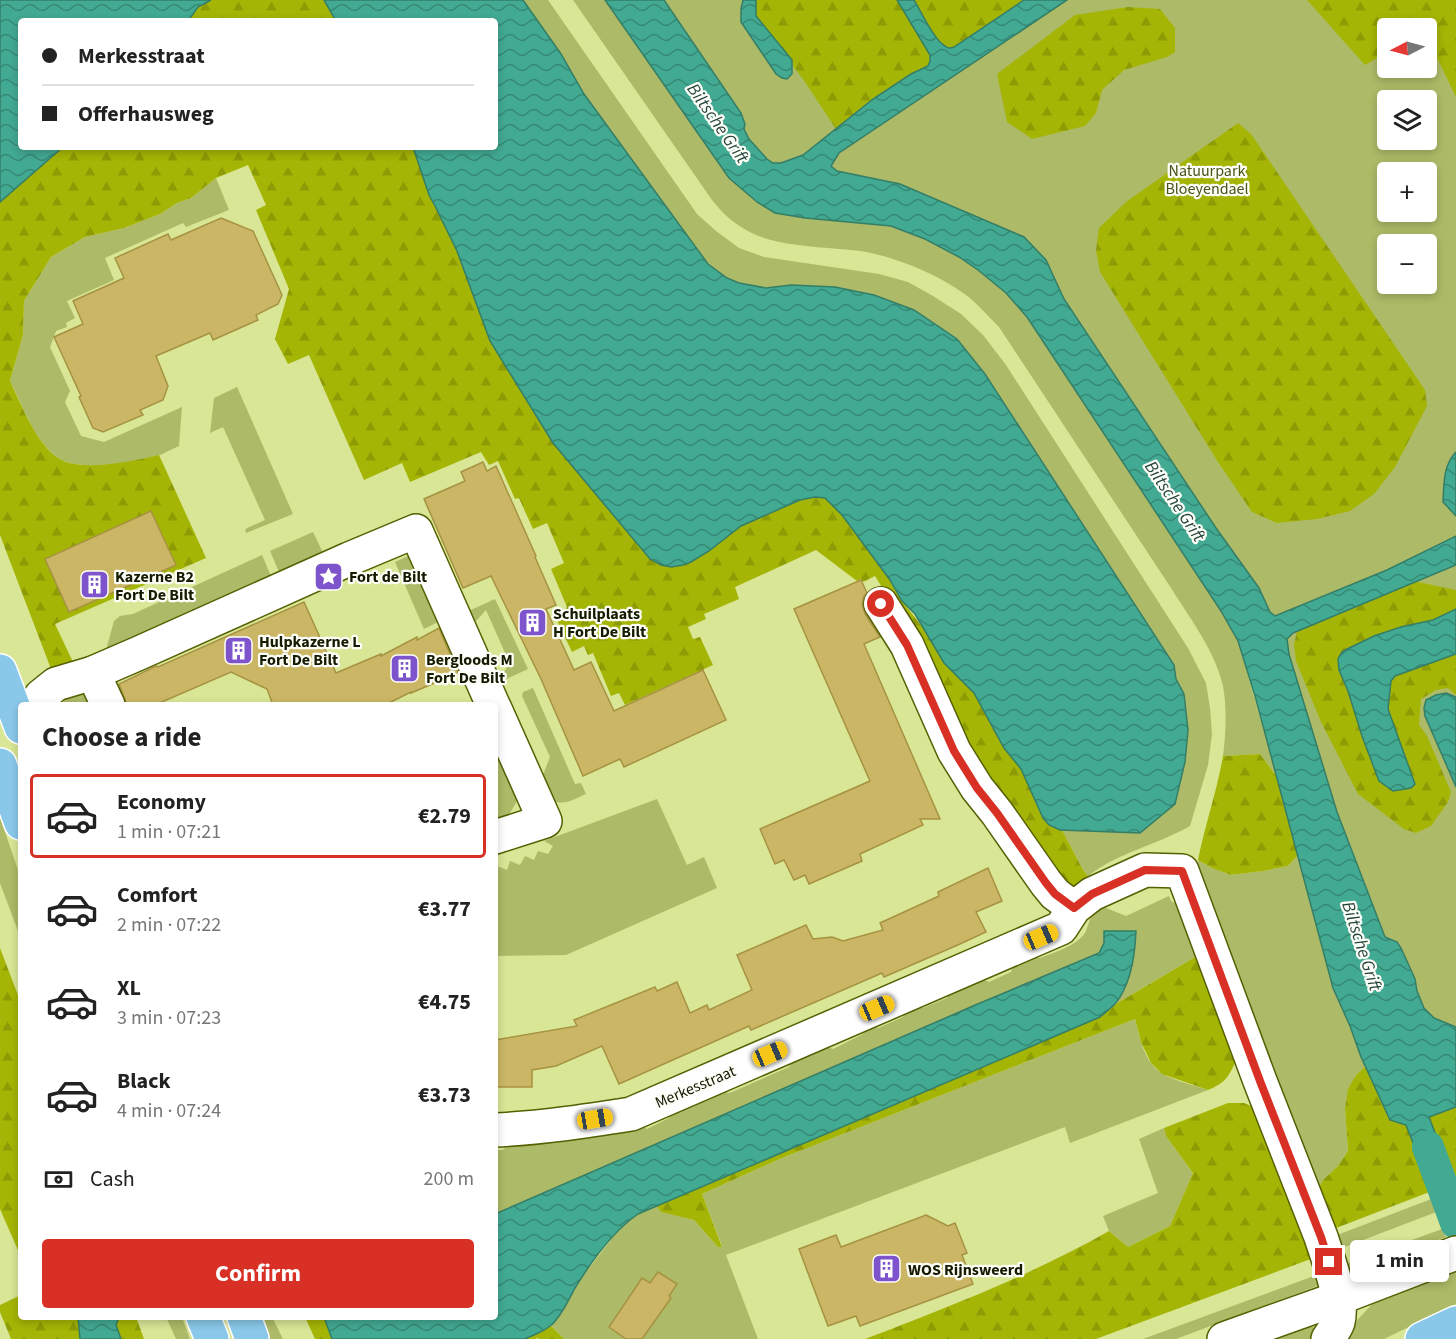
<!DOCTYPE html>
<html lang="en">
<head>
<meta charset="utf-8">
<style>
	body { margin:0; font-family:"Source Sans 3",sans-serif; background:#f2f2f2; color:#222; height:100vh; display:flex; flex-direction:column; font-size:22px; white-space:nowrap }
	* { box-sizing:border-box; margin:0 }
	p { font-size:20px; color:#767676 }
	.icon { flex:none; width:33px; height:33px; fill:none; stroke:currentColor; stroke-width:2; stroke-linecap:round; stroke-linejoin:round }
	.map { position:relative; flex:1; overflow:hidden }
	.drawer { position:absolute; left:18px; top:702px; width:480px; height:618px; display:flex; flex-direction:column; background:#fff; border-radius:6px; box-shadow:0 3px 9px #0003 }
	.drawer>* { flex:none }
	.hud { position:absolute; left:18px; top:18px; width:480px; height:132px; border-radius:6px; box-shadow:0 3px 9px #0003; display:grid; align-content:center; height:132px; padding:0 24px; background:#fff }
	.needle { width:39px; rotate:264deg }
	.tools { position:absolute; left:1377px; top:18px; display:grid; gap:12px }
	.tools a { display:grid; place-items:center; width:60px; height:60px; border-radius:6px; background:#fff; box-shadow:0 3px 9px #0003; font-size:30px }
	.end { position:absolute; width:27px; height:27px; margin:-14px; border:8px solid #d93025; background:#fff; box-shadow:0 0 0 3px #fff }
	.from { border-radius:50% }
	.bubble { position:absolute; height:42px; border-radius:6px; background:#fff; box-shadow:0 3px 9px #0003; font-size:20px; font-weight:700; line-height:42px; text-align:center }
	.car { position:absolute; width:18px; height:36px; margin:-18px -9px; border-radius:8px; box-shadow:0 0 4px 2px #0007; background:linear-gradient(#f5c518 24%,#345 0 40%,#f5c518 0 76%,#345 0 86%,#f5c518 0) }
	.hud b { display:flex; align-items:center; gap:21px; height:57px; font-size:22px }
	.hud b+b { border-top:2px solid #e0e0e0 }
	.hud i { width:15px; height:15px; background:#222 }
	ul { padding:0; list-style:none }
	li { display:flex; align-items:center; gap:18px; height:84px; margin:0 12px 9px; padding:0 12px; border:3px solid transparent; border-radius:6px }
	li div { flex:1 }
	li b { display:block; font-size:22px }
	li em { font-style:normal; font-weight:700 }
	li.selected { border-color:#d93025 }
	li>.icon { width:54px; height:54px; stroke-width:1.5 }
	h2 { padding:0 24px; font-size:27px; line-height:72px }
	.pay { display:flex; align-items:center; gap:15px; height:66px; padding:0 24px; font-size:22px }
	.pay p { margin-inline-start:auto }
	.cta { display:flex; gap:12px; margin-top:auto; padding:12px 24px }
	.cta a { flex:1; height:69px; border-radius:6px; background:#d93025; color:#fff; font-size:24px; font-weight:700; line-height:69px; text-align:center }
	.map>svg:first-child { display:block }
	.green { fill:#adba67; fill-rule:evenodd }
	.forest { fill:url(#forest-firs) }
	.water { fill:url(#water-waves); stroke:#357e66; stroke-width:1.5 }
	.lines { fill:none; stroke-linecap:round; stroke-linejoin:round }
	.canal { stroke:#42a992; stroke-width:32 }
	.building { fill:#cab665; stroke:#a69341; stroke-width:1.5 }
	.minor-casing { stroke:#565f02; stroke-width:36 }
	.major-casing { stroke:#fff; stroke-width:36 }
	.minor { stroke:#fff; stroke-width:33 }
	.major { stroke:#8ac8e9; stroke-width:33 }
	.route { stroke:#d93025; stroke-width:8 }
	.labels { text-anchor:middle; stroke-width:4.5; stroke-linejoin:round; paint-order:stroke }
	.park-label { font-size:16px; fill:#4b531a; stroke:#fdfef7 }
	.poi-label { font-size:16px; font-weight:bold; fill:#161a00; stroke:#fdfef7; text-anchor:start }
	.street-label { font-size:16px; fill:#161a00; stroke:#fdfef7 }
	.water-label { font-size:18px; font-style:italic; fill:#25443d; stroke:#fdfef7 }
</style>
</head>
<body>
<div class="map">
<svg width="1456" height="1339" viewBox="0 0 1456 1339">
	<defs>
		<pattern id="forest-firs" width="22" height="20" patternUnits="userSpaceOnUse" patternTransform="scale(1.5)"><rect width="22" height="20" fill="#a5b505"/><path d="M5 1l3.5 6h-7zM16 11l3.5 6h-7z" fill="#8d9b04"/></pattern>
		<pattern id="water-waves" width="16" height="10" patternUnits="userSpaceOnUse" patternTransform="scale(1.5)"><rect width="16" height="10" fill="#42a992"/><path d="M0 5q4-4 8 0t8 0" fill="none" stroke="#368975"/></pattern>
	</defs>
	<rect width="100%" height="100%" fill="#d8e695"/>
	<g class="green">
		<path d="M523,0H548L697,214L716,231L739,248L764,257L879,274L908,282L933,296L961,314L983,335L1006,365L1188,648L1206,683L1210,708L1212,734L1208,765L1190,826C1157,845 1119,852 1088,876L1083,870L1062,830H1073L1185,762L1188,730L1184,694L1176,679L1174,665L985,373L957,339L914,310L874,295L791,285L766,288L739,283L727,278L708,264L584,94L560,54Z"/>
		<path d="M573,0H605L729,178L757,202L775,213L805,218L891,226L925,239L959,257L978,270L1006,293L1027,317L1221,611L1238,641L1277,777L1260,754L1223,756C1226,733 1227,708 1223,686C1215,651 1191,620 1173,591L999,327C990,318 980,307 970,298C942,276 901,259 866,252C857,250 848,250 839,249C787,244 747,245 712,200Z"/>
		<path d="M664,0H1456V1027L1434,1018L1424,1007L1417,991L1415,979L1397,942L1385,937L1337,812L1270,612L1259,588L1216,528L1064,299L1046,260L960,209L900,184L837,171L834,168L773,163C761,155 750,142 744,129ZM1388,28H1426V68H1388ZM1388,100H1426V140H1388ZM1388,172H1426V212H1388ZM1388,244H1426V284H1388Z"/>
		<path d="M216,178L229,210L186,227L183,223L105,258L114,280L67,301L75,318L66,323L67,327L56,331L50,347L70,391L65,402L81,436L104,442L182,407L179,446C172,449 165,453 158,456C135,463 74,473 55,456C33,437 23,406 10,381L23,335L24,301L51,257L85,237L124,228L160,214L177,203L191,198Z"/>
		<polygon points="237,387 293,514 246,533 245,530 247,528 265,520 223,427 210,433 214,398"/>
		<polygon points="313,532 325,557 282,579 270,551"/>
		<polygon points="262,555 274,583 106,650 114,621 120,616 133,614"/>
		<polygon points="408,556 438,622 424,629 395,562"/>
		<polygon points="495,599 528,669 498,683 497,680 510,664 486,610 469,629 464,613"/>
		<path d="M533,688L575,784L581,783L586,794C576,798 563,807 552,800C548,797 543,790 539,785L550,757L522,696L523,692Z"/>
		<polygon points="80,690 94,705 65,705 60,692"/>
		<polygon points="495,737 518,792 516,803 510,813 504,817 495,820"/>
		<polygon points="657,799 687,865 704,857 717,888 566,955 495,956 495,869 497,866 507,870 510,861 520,865 525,856 534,860 538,851 548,854 553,846 544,841"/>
		<polygon points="0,817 21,879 21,939 0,883"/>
		<polygon points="1298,855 1333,988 1350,1026 1366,1066 1356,1075 1345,1109 1348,1151 1338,1166 1323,1180 1316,1193 1195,874 1198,860 1212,868 1231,875 1263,871 1288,866"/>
		<path d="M1169,896L1171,901L1177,904L1202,953L1114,1005L1125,989L1135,947V931H1105L1104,943L1099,953L973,1006L495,1214V1150H503L510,1142L639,1123L647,1129L669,1118L675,1107L723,1090L728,1093L732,1092L789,1067L793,1057L822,1045L833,1049L863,1034L869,1024L878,1028L903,1017L907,1007L914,1005L923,1008L947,998L951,990L978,977L989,982L1011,972L1015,961L1031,955L1040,958C1053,953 1079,945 1086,931C1089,923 1092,913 1096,904L1126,916Z"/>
		<path d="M1135,1019C1140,1038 1144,1063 1163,1074C1173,1080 1196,1086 1208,1090L1070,1143L1065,1127L726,1255L758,1339H564L551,1326L582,1277L624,1223L638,1214L656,1205L662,1212L694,1220L718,1247L722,1246L702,1194L782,1158Z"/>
		<polygon points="1164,1128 1166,1136 1193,1173 1170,1226 1128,1247 1109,1231 1103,1216 1158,1193 1139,1139"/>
		<polygon points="1434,1198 1439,1211 1337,1250 1332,1237"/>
		<polygon points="1442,1229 1446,1237 1345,1275 1341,1266"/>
		<polygon points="1456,1271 1456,1304 1384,1339 1340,1339 1374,1302"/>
		<polygon points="1322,1273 1325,1283 1176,1339 1143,1339"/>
		<polygon points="166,1317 182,1317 190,1339 176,1339"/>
		<polygon points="260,1317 272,1317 283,1339 268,1339"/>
		<path d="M1311,1326L1314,1328C1316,1332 1314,1336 1311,1339H1277Z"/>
	</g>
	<g class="forest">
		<polygon points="211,0 324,0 336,21 188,21 198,7"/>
		<polygon points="756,0 897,0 930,55 930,62 928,66 911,74 873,99 836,129 803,79 793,66 791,60 756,16"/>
		<path d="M914,0H1024L954,47C949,48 949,49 945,46C934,40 921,11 914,0Z"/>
		<polygon points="1307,0 1456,0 1456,97 1427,37 1426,28 1388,28 1387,52 1365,65"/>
		<polygon points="1128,7 1160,9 1175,28 1175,52 1167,57 1124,70 1102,90 1096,113 1085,126 1032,139 1007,122 997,74 1075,15"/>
		<polygon points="1238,123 1251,134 1264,153 1425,390 1427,406 1395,467 1374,494 1350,511 1317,519 1277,523 1252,512 1218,462 1100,272 1096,250 1099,228 1126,202"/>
		<path d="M63,147H413L429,195L435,206L457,251L490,341L553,443L650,559L661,565L671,567L683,565L691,562L709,551L741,526L800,500L815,497L825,498L842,515L890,580L902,601L924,629L944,663L970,688L976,696L1004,748L1021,769L1040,813L1060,830H1062L1083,870L1088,876L1077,889L1067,891L986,777L958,720L899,615L875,576L863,582L861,579L857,581L816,550L735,587L739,599L704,614L706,619L688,627L693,639L700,637L713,665L625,705L619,693L611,696L593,653L588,655L584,646L572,652L555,616L564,612L567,607L551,569L564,563L547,523L533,529L519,498L515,499L498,461L489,465L481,452L410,482L402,463L364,480L309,355L288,364L275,339L289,289L256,210L266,205L248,165L216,178L191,198L177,203L160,214L124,228L85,237L51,257L24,301L23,335L10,381C21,404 35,440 55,456C76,474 134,461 159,455L206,558L55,624L73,662L51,669L0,535V202Z"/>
		<polygon points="1398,581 1418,582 1456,590 1456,609 1433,620 1401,627 1339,670 1347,691 1409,767 1396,735 1388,709 1391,681 1395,676 1456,654 1456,695 1448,688 1436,690 1421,699 1419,725 1427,736 1451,792 1448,802 1431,826 1416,833 1404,829 1358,794 1321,722 1296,661 1294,645 1297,631"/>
		<path d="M1260,754L1277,777L1298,855L1288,866L1263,871L1231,875L1212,868L1198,860C1205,825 1217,791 1223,756Z"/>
		<polygon points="0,948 21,1003 21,1257 0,1209"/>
		<path d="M1202,953L1236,1060C1229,1077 1225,1083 1208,1090L1162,1074L1151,1063L1141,1042L1135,1019L782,1158L702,1194L722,1247H718L694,1220L661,1212L656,1205L1100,1017L1114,1005Z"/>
		<polygon points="1366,1066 1390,1120 1406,1124 1432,1191 1331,1230 1316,1193 1323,1180 1338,1166 1348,1151 1345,1109 1348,1089 1356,1075"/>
		<path d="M1228,1103H1244L1253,1107L1316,1257L1096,1339H865C948,1307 1032,1275 1109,1231L1128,1247L1170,1226L1193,1173L1166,1136L1164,1128Z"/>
		<polygon points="1456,1107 1456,1182 1454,1182 1429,1117"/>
		<polygon points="21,1295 21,1317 78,1317 80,1339 11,1339 0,1312 0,1305"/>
		<polygon points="119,1317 136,1317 144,1339 121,1339 116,1325"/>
		<polygon points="305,1317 324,1317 332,1339 315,1339"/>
		<polygon points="551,1326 564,1339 539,1339 538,1338 535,1339 525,1339"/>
	</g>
	<g class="water">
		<polygon points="0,0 211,0 198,7 188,21 21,21 21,147 63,147 0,202"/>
		<polygon points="324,0 523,0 561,54 584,94 708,264 727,278 739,283 766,288 791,285 835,287 874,295 914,310 957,339 985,374 1174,665 1176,679 1184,694 1188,730 1185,762 1175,804 1140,833 1060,830 1049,825 1043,818 1021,769 1004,748 974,693 944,663 915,614 902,601 890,580 842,515 825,498 815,497 800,500 741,526 709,551 691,562 683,565 671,567 661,565 650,559 553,443 490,341 457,251 435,206 429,195 413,147 495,147 495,21 336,21"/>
		<path d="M605,0H664L741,113L745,124L744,129L749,139L767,159L773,163H781L803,155L873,99L911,74L928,66L930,61V55L897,0H914C921,11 934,40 945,46C949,49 950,48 954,47L1024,0H1067L839,153L831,166L837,171L900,184L1024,237L1046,260L1064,299L1216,528L1259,588L1270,612L1275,616L1387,570L1456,536V565L1293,633L1287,639L1289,654L1337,812L1385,937L1397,942L1401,948L1415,979L1417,991L1424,1008L1434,1018L1456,1027V1107L1429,1117L1454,1182L1432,1191L1406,1125L1390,1120L1361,1057L1350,1026L1333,988L1255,696L1238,641L1221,611L1027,317L1006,293L978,270L959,257L925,239L891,226L805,218L775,213L757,202L729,178Z"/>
		<polygon points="743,0 756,0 756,16 792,60 792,74 787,79 782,78 776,74 741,22 741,9"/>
		<path d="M1456,452V516L1443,502C1444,484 1443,465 1456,452Z"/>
		<polygon points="1456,609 1456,654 1395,676 1391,681 1388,709 1415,784 1411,788 1393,791 1379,781 1362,736 1348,691 1339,670 1338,659 1342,652 1347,649 1374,636 1401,627 1433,620"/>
		<polygon points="1446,693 1456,697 1456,787 1425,716 1424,708 1426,700 1436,695"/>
		<path d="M1104,931H1136C1135,956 1131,985 1115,1004C1110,1009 1105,1013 1100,1017L638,1214C613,1231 591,1262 575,1288C569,1299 560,1319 550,1326C543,1332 533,1335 525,1339H332L324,1317H495V1214L973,1006L1099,953L1104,943Z"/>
		<polygon points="78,1317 119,1317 116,1325 121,1339 80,1339"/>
	</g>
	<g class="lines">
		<polyline class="canal" points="1428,1147 1456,1223"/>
	</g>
	<g class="building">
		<polygon points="221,218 253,231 282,295 278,304 256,315 258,320 213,340 210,333 156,356 168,386 163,400 140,410 143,415 103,432 93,428 79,397 81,396 54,337 83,324 73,301 124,278 115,258 168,234 171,240"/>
		<polygon points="483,462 487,471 496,466 536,556 535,557 556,605 546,609 574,670 591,662 614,711 703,670 726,720 624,767 620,759 583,776 541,679 491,576 463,588 424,499 465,481 461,472"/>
		<polygon points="151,511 176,565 69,612 45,559"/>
		<polygon points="861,580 867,593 864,596 862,604 865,614 880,637 864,644 940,819 920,819 923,825 860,854 862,861 809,884 805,875 794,880 784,860 775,864 760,829 870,781 794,609"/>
		<polygon points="304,602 336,673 381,654 381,656 417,637 417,640 439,628 458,673 411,693 411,692 385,705 273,705 267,689 231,672 155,705 127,705 119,684 156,666 158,667"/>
		<polygon points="988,868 1002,901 976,912 986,932 960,944 884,977 882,973 751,1030 749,1026 619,1084 602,1046 556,1066 532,1070 532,1087 495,1087 495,1040 577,1026 574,1020 655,987 657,991 677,982 690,1013 707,1005 709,1010 752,990 737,955 806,925 813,939 832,937 843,941 883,930 880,923 939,896 938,892"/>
		<polygon points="926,1215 948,1226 955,1223 967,1253 962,1255 973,1284 860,1326 856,1316 828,1326 799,1249 836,1235 841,1247"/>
		<polygon points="658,1272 677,1284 669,1296 671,1298 642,1339 626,1339 609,1327 642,1278 650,1283"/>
	</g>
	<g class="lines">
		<defs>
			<g id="minor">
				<polyline points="881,604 907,645 954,751 977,788 997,813 1046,883 1055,894 1074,908"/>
				<polyline points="93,673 108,705"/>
				<polyline points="40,705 41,696 56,684 93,673 137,654 349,559 416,531 493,705"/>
				<polyline points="495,709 545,821 495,837"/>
				<path d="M495,1130C541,1128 586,1121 631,1114L1061,928L1074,908L1092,894L1145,870L1182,871L1260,1081L1321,1237C1328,1259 1344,1300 1338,1322C1336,1328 1331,1334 1328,1339"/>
				<polyline points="1224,1339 1339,1298 1456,1253"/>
			</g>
			<g id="major">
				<polyline points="0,671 21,727"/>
				<polyline points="0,765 21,823"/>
				<polyline points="203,1317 212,1339"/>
				<polyline points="244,1317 252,1339"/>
				<polyline points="1422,1339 1456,1323"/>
			</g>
		</defs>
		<use href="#minor" class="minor-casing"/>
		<use href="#major" class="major-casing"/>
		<use href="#minor" class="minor"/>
		<use href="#major" class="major"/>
	</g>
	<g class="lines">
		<polyline class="route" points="881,604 907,645 954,751 977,788 997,813 1046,883 1055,894 1074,908 1092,894 1145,870 1182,871 1260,1081 1321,1237 1329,1262"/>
	</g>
	<defs>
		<symbol id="sight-square" viewBox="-11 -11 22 22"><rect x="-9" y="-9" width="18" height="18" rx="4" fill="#7e54cd" stroke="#fdfef7"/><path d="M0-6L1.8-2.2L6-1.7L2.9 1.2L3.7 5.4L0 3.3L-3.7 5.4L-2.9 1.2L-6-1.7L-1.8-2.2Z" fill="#fff"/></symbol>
		<symbol id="building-square" viewBox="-11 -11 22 22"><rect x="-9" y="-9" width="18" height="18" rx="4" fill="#7e54cd" stroke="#fdfef7"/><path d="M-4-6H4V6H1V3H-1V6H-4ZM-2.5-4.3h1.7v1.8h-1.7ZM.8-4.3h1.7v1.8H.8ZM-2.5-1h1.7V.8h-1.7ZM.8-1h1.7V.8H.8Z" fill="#fff"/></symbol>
	</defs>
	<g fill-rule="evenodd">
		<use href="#sight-square" x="312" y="560" width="33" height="33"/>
		<use href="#building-square" x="78" y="568" width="33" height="33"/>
		<use href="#building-square" x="516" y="606" width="33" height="33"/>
		<use href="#building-square" x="222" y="634" width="33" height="33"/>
		<use href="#building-square" x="388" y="652" width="33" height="33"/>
		<use href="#building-square" x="870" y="1252" width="33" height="33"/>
	</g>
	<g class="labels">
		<g class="park-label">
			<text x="1207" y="176">Natuurpark<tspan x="1207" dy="18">Bloeyendael</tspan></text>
		</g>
		<g class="poi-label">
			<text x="115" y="582">Kazerne B2<tspan x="115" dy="18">Fort De Bilt</tspan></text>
			<text x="349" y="582">Fort de Bilt</text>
			<text x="553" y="619">Schuilplaats<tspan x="553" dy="18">H Fort De Bilt</tspan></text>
			<text x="259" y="647">Hulpkazerne L<tspan x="259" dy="18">Fort De Bilt</tspan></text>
			<text x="426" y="665">Bergloods M<tspan x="426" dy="18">Fort De Bilt</tspan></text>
			<text x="908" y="1275">WOS Rijnsweerd</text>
		</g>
		<g class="street-label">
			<text transform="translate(695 1086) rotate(-23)" y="6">Merkesstraat</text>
		</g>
		<g class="water-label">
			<text transform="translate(718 123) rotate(55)" y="6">Biltsche Grift</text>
			<text transform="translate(1175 501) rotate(56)" y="6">Biltsche Grift</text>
			<text transform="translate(1362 946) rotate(72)" y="6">Biltsche Grift</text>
		</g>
	</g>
</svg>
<div class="tools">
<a><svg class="needle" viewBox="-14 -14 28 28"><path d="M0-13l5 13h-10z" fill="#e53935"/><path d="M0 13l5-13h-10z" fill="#767676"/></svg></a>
<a><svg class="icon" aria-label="layers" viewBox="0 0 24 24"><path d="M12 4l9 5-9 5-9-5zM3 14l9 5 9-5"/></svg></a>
<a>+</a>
<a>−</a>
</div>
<i class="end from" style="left:881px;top:604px"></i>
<i class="end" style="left:1329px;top:1262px"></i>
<div class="bubble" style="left:1350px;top:1240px;width:99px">1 min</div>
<i class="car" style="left:1041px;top:937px;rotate:67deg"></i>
<i class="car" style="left:877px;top:1008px;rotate:67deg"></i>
<i class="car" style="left:770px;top:1054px;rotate:67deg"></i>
<i class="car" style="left:595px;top:1119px;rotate:81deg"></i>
<div class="hud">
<b><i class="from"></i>Merkesstraat</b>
<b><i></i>Offerhausweg</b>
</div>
<section class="drawer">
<h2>Choose a ride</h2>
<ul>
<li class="selected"><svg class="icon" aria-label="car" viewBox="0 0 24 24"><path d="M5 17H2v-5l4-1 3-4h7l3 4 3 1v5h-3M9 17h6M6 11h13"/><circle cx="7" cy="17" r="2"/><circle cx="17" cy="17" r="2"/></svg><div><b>Economy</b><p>1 min · 07:21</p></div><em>€2.79</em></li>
<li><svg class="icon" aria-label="car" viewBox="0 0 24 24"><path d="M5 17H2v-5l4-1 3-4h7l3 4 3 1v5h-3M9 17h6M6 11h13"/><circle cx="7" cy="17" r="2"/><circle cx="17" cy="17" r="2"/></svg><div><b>Comfort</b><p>2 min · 07:22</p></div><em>€3.77</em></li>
<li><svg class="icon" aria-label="car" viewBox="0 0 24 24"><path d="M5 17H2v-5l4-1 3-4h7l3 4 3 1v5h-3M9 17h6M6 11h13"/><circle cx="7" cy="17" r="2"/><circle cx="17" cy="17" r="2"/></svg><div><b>XL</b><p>3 min · 07:23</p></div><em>€4.75</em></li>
<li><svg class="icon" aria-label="car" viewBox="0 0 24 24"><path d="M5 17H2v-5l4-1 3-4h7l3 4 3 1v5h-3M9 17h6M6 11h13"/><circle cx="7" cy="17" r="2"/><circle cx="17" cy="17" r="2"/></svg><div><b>Black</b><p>4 min · 07:24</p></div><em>€3.73</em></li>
</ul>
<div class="pay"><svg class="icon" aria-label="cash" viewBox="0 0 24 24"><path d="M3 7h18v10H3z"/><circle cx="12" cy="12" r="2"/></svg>Cash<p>200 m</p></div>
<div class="cta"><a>Confirm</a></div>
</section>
</div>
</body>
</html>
